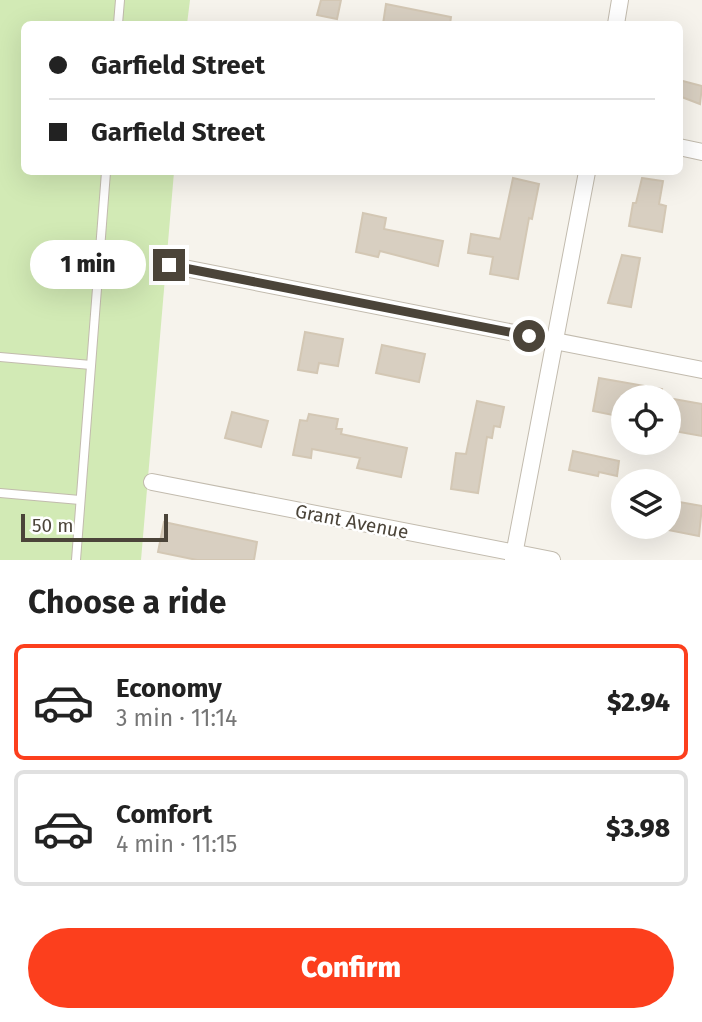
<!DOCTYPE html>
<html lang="en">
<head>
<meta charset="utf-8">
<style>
	body { margin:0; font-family:"Fira Sans",sans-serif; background:#f6f6f6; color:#222; height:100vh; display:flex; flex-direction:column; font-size:26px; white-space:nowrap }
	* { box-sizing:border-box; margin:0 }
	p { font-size:23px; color:#767676 }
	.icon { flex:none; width:38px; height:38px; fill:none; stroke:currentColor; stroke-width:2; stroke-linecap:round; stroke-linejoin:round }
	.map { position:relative; height:560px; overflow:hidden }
	.details { display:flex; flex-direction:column; background:#fff; flex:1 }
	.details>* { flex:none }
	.banner { position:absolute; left:21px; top:21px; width:662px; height:154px; border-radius:10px; box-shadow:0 7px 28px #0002; display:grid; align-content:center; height:154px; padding:0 28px; background:#fff }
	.buttons { position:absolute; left:611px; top:385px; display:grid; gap:14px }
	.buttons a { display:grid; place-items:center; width:70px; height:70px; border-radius:50%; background:#fff; box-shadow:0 7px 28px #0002; font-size:35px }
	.scale { position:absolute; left:21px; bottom:18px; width:147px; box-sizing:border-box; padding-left:7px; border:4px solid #4b4439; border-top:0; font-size:19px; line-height:24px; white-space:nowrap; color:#4b4439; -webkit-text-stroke:5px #fff; paint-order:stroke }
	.end { position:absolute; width:32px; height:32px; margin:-16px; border:9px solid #4b4439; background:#fff; box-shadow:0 0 0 4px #fff }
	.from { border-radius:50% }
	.bubble { position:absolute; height:49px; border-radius:24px; background:#fff; box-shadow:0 7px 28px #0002; font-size:23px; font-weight:800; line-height:49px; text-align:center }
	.banner b { display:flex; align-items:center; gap:24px; height:66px; font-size:26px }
	.banner b+b { border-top:2px solid #e0e0e0 }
	.banner i { width:18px; height:18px; background:#222 }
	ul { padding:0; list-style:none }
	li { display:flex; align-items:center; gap:21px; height:116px; margin:0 14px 10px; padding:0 14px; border:4px solid #e0e0e0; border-radius:10px }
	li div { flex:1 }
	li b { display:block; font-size:26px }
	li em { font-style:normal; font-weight:800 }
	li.active { border-color:#fc3f1d }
	li>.icon { width:63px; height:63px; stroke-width:1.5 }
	h2 { padding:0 28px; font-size:32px; line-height:84px }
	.action { display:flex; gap:14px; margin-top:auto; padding:14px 28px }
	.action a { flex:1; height:80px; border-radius:42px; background:#fc3f1d; color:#fff; font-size:28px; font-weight:800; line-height:80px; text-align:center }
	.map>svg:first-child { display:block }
	.green { fill:#d2eab5 }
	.building { fill:#d8cfc1; stroke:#d3c7b4; stroke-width:2 }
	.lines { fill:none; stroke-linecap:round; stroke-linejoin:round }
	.service-casing { stroke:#c2bbae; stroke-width:10 }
	.minor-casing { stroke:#c2bbae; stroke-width:18 }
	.service { stroke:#fff; stroke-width:8 }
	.minor { stroke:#fff; stroke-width:16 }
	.route { stroke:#4b4439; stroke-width:9 }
	.labels { text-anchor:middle; stroke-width:5; stroke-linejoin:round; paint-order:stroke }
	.street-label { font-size:19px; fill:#4b4439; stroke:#fff }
</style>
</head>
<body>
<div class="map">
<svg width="702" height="560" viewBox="0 0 702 560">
	<rect width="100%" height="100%" fill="#f6f3ec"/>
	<polygon class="green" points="0,0 190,0 187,24 24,24 24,172 174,172 141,560 0,560"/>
	<g class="building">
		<polygon points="321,0 341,0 337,19 317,15"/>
		<polygon points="386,4 451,17 450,24 383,24"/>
		<polygon points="679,80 702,86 700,104 679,96"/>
		<polygon points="513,178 539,184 532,219 529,218 518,279 490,274 493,257 468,253 471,234 500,239"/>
		<polygon points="642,178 663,181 659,204 666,206 662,232 629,226 633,203 636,203"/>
		<polygon points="363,213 386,218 384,229 443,241 438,266 380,251 378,257 356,252"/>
		<polygon points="622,255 640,258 631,307 608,303"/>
		<polygon points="305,332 343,339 338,366 319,363 317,373 298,370"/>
		<polygon points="382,345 425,354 419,382 376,373"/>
		<polygon points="599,378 662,389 661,397 623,397 623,417 593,411"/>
		<polygon points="668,398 702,404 702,436 668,430"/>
		<polygon points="477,401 504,407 500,427 494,426 492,438 487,437 478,493 451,489 456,453 466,454"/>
		<polygon points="232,412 268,421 261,447 225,438"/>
		<polygon points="309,414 338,419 336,429 342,429 341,434 407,448 401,477 357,468 360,458 312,449 311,458 293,455 300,420 307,421"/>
		<polygon points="573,451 619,461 617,476 599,472 598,476 569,470"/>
		<polygon points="668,500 702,506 699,536 668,530"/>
		<polygon points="164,522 257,542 254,560 197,560 158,552"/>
	</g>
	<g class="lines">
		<defs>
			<g id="service">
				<polyline points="118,24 120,0"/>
				<polyline points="0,357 91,365"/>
				<polyline points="0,493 80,500"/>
				<polyline points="76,560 106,172"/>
			</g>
			<g id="minor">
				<polyline points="616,24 620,0"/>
				<polyline points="679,147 702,152"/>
				<polyline points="169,265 702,370"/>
				<polyline points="152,482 552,560"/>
				<polyline points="513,560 587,172"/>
			</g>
		</defs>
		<use href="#service" class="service-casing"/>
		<use href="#minor" class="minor-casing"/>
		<use href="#service" class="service"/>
		<use href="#minor" class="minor"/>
	</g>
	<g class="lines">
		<polyline class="route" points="169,265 529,336"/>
	</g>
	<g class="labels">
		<g class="street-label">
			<text transform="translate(352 521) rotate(11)" y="7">Grant Avenue</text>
		</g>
	</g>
</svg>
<div class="buttons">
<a><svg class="icon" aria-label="locate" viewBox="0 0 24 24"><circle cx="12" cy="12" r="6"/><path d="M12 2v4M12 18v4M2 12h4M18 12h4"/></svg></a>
<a><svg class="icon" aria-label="layers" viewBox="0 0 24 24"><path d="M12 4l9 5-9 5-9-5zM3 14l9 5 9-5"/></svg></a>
</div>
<div class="scale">50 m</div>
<i class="end from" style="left:529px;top:336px"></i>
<i class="end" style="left:169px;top:265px"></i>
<div class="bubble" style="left:30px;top:240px;width:116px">1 min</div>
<div class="banner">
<b><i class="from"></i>Garfield Street</b>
<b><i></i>Garfield Street</b>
</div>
</div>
<section class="details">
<h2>Choose a ride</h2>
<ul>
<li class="active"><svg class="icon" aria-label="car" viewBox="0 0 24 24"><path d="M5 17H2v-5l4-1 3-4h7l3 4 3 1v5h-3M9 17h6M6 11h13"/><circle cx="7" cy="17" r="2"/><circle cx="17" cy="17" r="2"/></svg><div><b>Economy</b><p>3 min · 11:14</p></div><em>$2.94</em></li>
<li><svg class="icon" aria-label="car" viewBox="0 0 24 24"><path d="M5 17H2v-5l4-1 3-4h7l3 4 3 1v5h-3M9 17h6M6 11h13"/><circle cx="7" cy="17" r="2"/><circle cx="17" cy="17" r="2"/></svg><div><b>Comfort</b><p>4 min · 11:15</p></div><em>$3.98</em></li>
</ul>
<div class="action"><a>Confirm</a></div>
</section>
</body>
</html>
